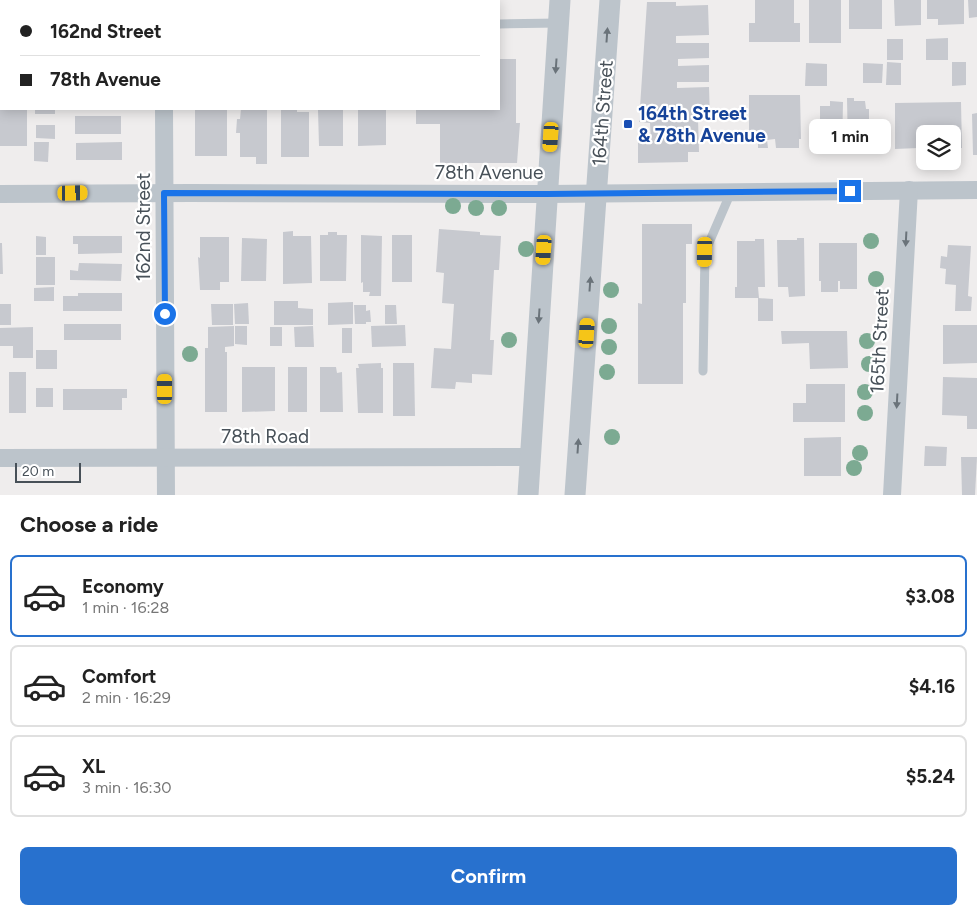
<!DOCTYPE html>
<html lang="en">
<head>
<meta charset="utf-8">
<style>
	body { margin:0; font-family:Figtree,sans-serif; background:#f2f2f2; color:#222; height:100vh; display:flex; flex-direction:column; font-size:19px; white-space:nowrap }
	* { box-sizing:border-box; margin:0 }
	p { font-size:16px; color:#767676 }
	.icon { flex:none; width:28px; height:28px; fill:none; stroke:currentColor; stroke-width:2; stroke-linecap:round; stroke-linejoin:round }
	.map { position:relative; height:495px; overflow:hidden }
	.drawer { display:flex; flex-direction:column; background:#fff; flex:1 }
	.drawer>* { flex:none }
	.top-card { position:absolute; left:0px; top:0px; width:500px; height:110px; box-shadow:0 2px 12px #0003; display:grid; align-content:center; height:110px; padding:0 20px; background:#fff }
	.buttons { position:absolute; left:916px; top:125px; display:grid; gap:10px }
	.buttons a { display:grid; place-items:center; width:45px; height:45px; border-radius:8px; background:#fff; box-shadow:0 2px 12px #0003; font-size:25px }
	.scale { position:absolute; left:15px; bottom:12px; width:66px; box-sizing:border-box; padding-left:5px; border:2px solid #475058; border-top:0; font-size:14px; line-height:18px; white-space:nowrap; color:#475058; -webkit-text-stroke:4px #fff; paint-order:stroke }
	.end { position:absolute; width:22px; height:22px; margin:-11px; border:6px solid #1a73e8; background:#fff; box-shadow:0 0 0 2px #fff }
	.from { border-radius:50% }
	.bubble { position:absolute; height:35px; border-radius:8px; background:#fff; box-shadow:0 2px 12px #0003; font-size:16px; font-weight:700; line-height:35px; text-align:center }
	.car { position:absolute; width:15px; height:30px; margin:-15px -8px; border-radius:6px; box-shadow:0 0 4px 1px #0007; background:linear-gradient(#f5c518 24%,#345 0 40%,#f5c518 0 76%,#345 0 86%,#f5c518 0) }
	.top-card b { display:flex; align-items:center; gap:18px; height:48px; font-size:19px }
	.top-card b+b { border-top:1px solid #e0e0e0 }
	.top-card i { width:12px; height:12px; background:#222 }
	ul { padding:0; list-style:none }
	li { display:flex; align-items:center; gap:15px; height:82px; margin:0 10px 8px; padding:0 10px; border:2px solid #e0e0e0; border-radius:8px }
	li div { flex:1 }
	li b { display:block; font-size:19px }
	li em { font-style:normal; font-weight:700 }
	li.selected { border-color:#2871ce }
	li>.icon { width:45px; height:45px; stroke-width:1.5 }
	h2 { padding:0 20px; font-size:22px; line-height:60px }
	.primary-button { display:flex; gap:10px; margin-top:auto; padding:10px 20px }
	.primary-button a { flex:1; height:58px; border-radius:8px; background:#2871ce; color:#fff; font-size:20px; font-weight:700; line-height:58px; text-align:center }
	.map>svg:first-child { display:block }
	.building { fill:#c7c9cf }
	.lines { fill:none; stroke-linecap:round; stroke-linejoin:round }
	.service { stroke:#bcc4cb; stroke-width:9 }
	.minor { stroke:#bcc4cb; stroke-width:18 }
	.tertiary { stroke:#bcc4cb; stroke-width:21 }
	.tree { fill:#7caa92 }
	.oneway { fill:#6a737a }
	.route { stroke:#1a73e8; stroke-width:6 }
	.transit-dot { fill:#1a4fb4; stroke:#fff; stroke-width:2 }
	.labels { text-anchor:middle; stroke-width:4.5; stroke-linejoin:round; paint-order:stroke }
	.street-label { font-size:19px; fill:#475058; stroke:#fff }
	.transit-label { font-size:19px; font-weight:bold; fill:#164399; stroke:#fff; text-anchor:start }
</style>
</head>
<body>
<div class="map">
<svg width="977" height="495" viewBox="0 0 977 495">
	<rect width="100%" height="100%" fill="#efeded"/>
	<g class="building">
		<polygon points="755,0 794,0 794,23 800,23 800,42 749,42 749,23 755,23"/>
		<rect x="809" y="0" width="32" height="43"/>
		<rect x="849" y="0" width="33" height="29"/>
		<polygon points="894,0 921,0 921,25 895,26"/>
		<polygon points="927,0 964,0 964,24 938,25 938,19 927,19"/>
		<polygon points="968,0 977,0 977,17 969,18"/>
		<polygon points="647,2 676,2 676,6 708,5 709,35 676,36 676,43 709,43 709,58 678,59 678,66 709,65 709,82 677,82 677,88 709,87 710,119 698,119 699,152 688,152 688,162 638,163 638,141 651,141 650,123 639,122"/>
		<polygon points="948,38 948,60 926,60 926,39"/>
		<rect x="887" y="39" width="16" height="21"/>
		<polygon points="499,59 516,59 516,123 520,123 517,163 440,163 440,124 416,124 416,109 499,109"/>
		<polygon points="887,62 901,63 901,85 886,85"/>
		<polygon points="952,62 966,62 966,85 952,86"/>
		<polygon points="806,63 827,64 827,86 805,86"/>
		<polygon points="863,63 883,64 882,83 863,83"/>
		<polygon points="749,95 800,95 801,139 799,139 799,148 776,148 775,139 767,140 768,148 758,148 758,140 749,140"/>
		<polygon points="847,98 854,98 854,101 865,101 866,109 869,109 869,152 848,152"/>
		<polygon points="830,101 843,102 842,153 822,153 822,147 820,147 820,106 830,106"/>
		<polygon points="961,102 962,148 952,148 952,134 925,134 925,136 918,136 918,148 895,149 895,103"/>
		<rect x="0" y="109" width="27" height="37"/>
		<rect x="35" y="109" width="20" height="5"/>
		<polygon points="195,109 227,110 227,156 195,156"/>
		<polygon points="241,109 267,109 267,164 256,164 256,157 240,157 240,133 236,133 237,119 240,119"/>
		<polygon points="281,109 297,109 297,112 309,112 309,157 281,157"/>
		<polygon points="358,109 386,109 386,145 358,146"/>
		<polygon points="318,110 343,110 343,146 319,146"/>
		<polygon points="977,113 977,155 973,155 972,114"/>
		<rect x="75" y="116" width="46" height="18"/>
		<polygon points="36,125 55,125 55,139 36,138"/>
		<polygon points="34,142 49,142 48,162 34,161"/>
		<polygon points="122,142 122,160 76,160 76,143"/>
		<polygon points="642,224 692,224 692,244 686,244 686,303 683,303 683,384 638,384 638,303 642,304"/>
		<polygon points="439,229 480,232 480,235 501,236 499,270 494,270 490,340 494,340 492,375 472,374 472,383 456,382 455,389 431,388 434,348 451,349 454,304 442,303 444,273 436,272"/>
		<polygon points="293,231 293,236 311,236 312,283 283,284 283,232"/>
		<polygon points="328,232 337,232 337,235 347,235 346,281 320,281 320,235 328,235"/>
		<polygon points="361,235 382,236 381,296 369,296 370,292 363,292 363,282 361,283"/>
		<rect x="392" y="235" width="20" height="47"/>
		<polygon points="36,236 46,237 46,255 36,255"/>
		<polygon points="73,236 122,236 122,253 78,254 78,244 73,244"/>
		<polygon points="200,237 229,237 229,282 220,282 220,290 200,290 198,257 200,258"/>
		<polygon points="242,238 267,239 266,281 241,281"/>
		<polygon points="797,238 804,238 805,296 789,297 788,287 778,287 777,240 797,240"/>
		<polygon points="755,239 764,239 765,287 758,287 759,298 735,298 735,287 737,287 737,241 755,241"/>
		<polygon points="0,243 2,243 3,274 0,274"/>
		<polygon points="819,243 857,243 857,289 840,289 840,281 838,281 838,292 821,292 821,281 819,281"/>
		<polygon points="948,245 971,246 968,296 972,297 971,311 955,311 956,285 945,284 946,269 940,268 941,256 947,257"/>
		<rect x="36" y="257" width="19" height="28"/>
		<polygon points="79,263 122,264 121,281 70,280 70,270 78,271"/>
		<polygon points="54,287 54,301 34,301 34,288"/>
		<polygon points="78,293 122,293 122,311 63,311 63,296 78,296"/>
		<polygon points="758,298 773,299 773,321 758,321"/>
		<polygon points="274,301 298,301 298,308 313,309 313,325 274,325"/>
		<polygon points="353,302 353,324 328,325 328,303"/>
		<polygon points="248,303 249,324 235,324 234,304"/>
		<rect x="0" y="304" width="11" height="21"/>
		<polygon points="211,304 233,304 233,325 212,325"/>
		<polygon points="354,305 366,305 366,311 370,310 371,322 366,322 366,324 355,324"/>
		<polygon points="385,305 396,305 397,324 385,324"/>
		<rect x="64" y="324" width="57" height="16"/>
		<polygon points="405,325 406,346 372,347 371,326"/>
		<polygon points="943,325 977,325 977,363 943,364"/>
		<polygon points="234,326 234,346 225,347 225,352 227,352 227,412 205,412 205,348 208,348 208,327"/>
		<polygon points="235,326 247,326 247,345 235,344"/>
		<polygon points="313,326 314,347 295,347 294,327"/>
		<polygon points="33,327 33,358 13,358 13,346 0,346 0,328"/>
		<rect x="270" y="327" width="12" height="19"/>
		<rect x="342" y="328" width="10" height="25"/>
		<polygon points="781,331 847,331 848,368 810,369 809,343 782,344"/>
		<rect x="36" y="350" width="21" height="19"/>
		<polygon points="381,363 381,368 383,368 383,413 358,413 356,368 359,368 358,364"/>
		<polygon points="393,363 414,363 415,416 393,416"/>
		<polygon points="242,367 275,367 275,411 242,412"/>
		<rect x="288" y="367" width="19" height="45"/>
		<polygon points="320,367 336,367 337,373 342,372 343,412 320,412"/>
		<rect x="9" y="372" width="17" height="41"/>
		<polygon points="943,377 977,378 977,429 967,429 967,416 942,415"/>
		<polygon points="806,384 845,384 845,422 793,422 793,403 806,403"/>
		<rect x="36" y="388" width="17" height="19"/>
		<polygon points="63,389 127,389 127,398 122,398 122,410 63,410"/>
		<polygon points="841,437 841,476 804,476 804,438"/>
		<polygon points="925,446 947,447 946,466 924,466"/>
		<polygon points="961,457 977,457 975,495 962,495"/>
	</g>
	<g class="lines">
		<g class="service">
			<polyline points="499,24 558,23"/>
			<polyline points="703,371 705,252 731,192"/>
		</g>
		<g class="minor">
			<polyline points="163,0 163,1"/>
			<polyline points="164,109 166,495"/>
			<polyline points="0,194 190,193 547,194 977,190"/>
			<polyline points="0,458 530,457"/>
			<polyline points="892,495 909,190"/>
		</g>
		<g class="tertiary">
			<polyline points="528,495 560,0"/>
			<polyline points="575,495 610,0"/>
		</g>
	</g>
	<g class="tree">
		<circle cx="453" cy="206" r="8"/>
		<circle cx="476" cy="208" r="8"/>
		<circle cx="499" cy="208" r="8"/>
		<circle cx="871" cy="241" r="8"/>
		<circle cx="526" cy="249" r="8"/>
		<circle cx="876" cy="279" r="8"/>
		<circle cx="611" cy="290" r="8"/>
		<circle cx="609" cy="326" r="8"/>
		<circle cx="509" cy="340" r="8"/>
		<circle cx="867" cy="341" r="8"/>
		<circle cx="609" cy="347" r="8"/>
		<circle cx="190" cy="354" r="8"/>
		<circle cx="869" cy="364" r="8"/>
		<circle cx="607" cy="372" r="8"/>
		<circle cx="865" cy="392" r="8"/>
		<circle cx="865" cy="413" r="8"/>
		<circle cx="612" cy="437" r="8"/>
		<circle cx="860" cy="453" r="8"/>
		<circle cx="854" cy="468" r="8"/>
	</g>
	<defs><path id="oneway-solid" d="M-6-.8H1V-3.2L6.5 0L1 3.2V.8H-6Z" transform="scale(1.25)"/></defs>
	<g class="oneway">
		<use href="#oneway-solid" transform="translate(607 35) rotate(-86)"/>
		<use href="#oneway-solid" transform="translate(556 66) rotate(94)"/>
		<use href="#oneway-solid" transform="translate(906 239) rotate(93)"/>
		<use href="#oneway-solid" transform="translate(590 284) rotate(-86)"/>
		<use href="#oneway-solid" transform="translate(539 316) rotate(94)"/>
		<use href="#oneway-solid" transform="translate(897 401) rotate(93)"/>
		<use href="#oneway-solid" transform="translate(578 446) rotate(-86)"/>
	</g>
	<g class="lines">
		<polyline class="route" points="165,314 164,193 547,194 850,191"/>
	</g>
	<rect class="transit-dot" x="623" y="119" width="10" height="10" rx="2.5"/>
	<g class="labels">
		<g class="street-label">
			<text transform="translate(602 113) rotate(-86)" y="7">164th Street</text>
			<text x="489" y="179">78th Avenue</text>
			<text transform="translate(143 227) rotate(-90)" y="7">162nd Street</text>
			<text transform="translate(879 341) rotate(-87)" y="7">165th Street</text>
			<text x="265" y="443">78th Road</text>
		</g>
		<g class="transit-label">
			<text x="638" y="120">164th Street<tspan x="638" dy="22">&amp; 78th Avenue</tspan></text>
		</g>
	</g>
</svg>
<div class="buttons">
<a><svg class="icon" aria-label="layers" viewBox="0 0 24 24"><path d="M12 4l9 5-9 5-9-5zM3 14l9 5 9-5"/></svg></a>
</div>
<div class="scale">20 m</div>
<i class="end from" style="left:165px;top:314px"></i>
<i class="end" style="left:850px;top:191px"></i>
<div class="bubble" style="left:809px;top:119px;width:82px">1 min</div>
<i class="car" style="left:551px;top:137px;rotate:184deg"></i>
<i class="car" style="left:73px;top:193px;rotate:89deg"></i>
<i class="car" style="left:544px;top:250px;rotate:184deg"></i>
<i class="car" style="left:705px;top:252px;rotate:181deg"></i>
<i class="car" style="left:587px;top:333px;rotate:4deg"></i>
<i class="car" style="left:165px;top:389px;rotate:0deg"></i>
<div class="top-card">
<b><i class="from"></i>162nd Street</b>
<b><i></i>78th Avenue</b>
</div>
</div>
<section class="drawer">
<h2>Choose a ride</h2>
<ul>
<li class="selected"><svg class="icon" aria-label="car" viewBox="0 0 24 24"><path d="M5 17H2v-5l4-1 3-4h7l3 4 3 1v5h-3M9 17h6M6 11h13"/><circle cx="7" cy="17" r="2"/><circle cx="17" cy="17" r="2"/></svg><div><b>Economy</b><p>1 min · 16:28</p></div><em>$3.08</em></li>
<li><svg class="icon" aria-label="car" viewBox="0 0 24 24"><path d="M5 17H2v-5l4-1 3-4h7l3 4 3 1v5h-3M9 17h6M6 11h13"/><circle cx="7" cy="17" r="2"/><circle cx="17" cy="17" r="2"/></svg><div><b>Comfort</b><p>2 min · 16:29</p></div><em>$4.16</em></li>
<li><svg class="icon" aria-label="car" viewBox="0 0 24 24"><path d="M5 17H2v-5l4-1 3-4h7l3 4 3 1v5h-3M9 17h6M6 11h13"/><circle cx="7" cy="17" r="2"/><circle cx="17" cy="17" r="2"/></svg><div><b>XL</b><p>3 min · 16:30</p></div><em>$5.24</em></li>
</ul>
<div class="primary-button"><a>Confirm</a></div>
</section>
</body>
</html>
